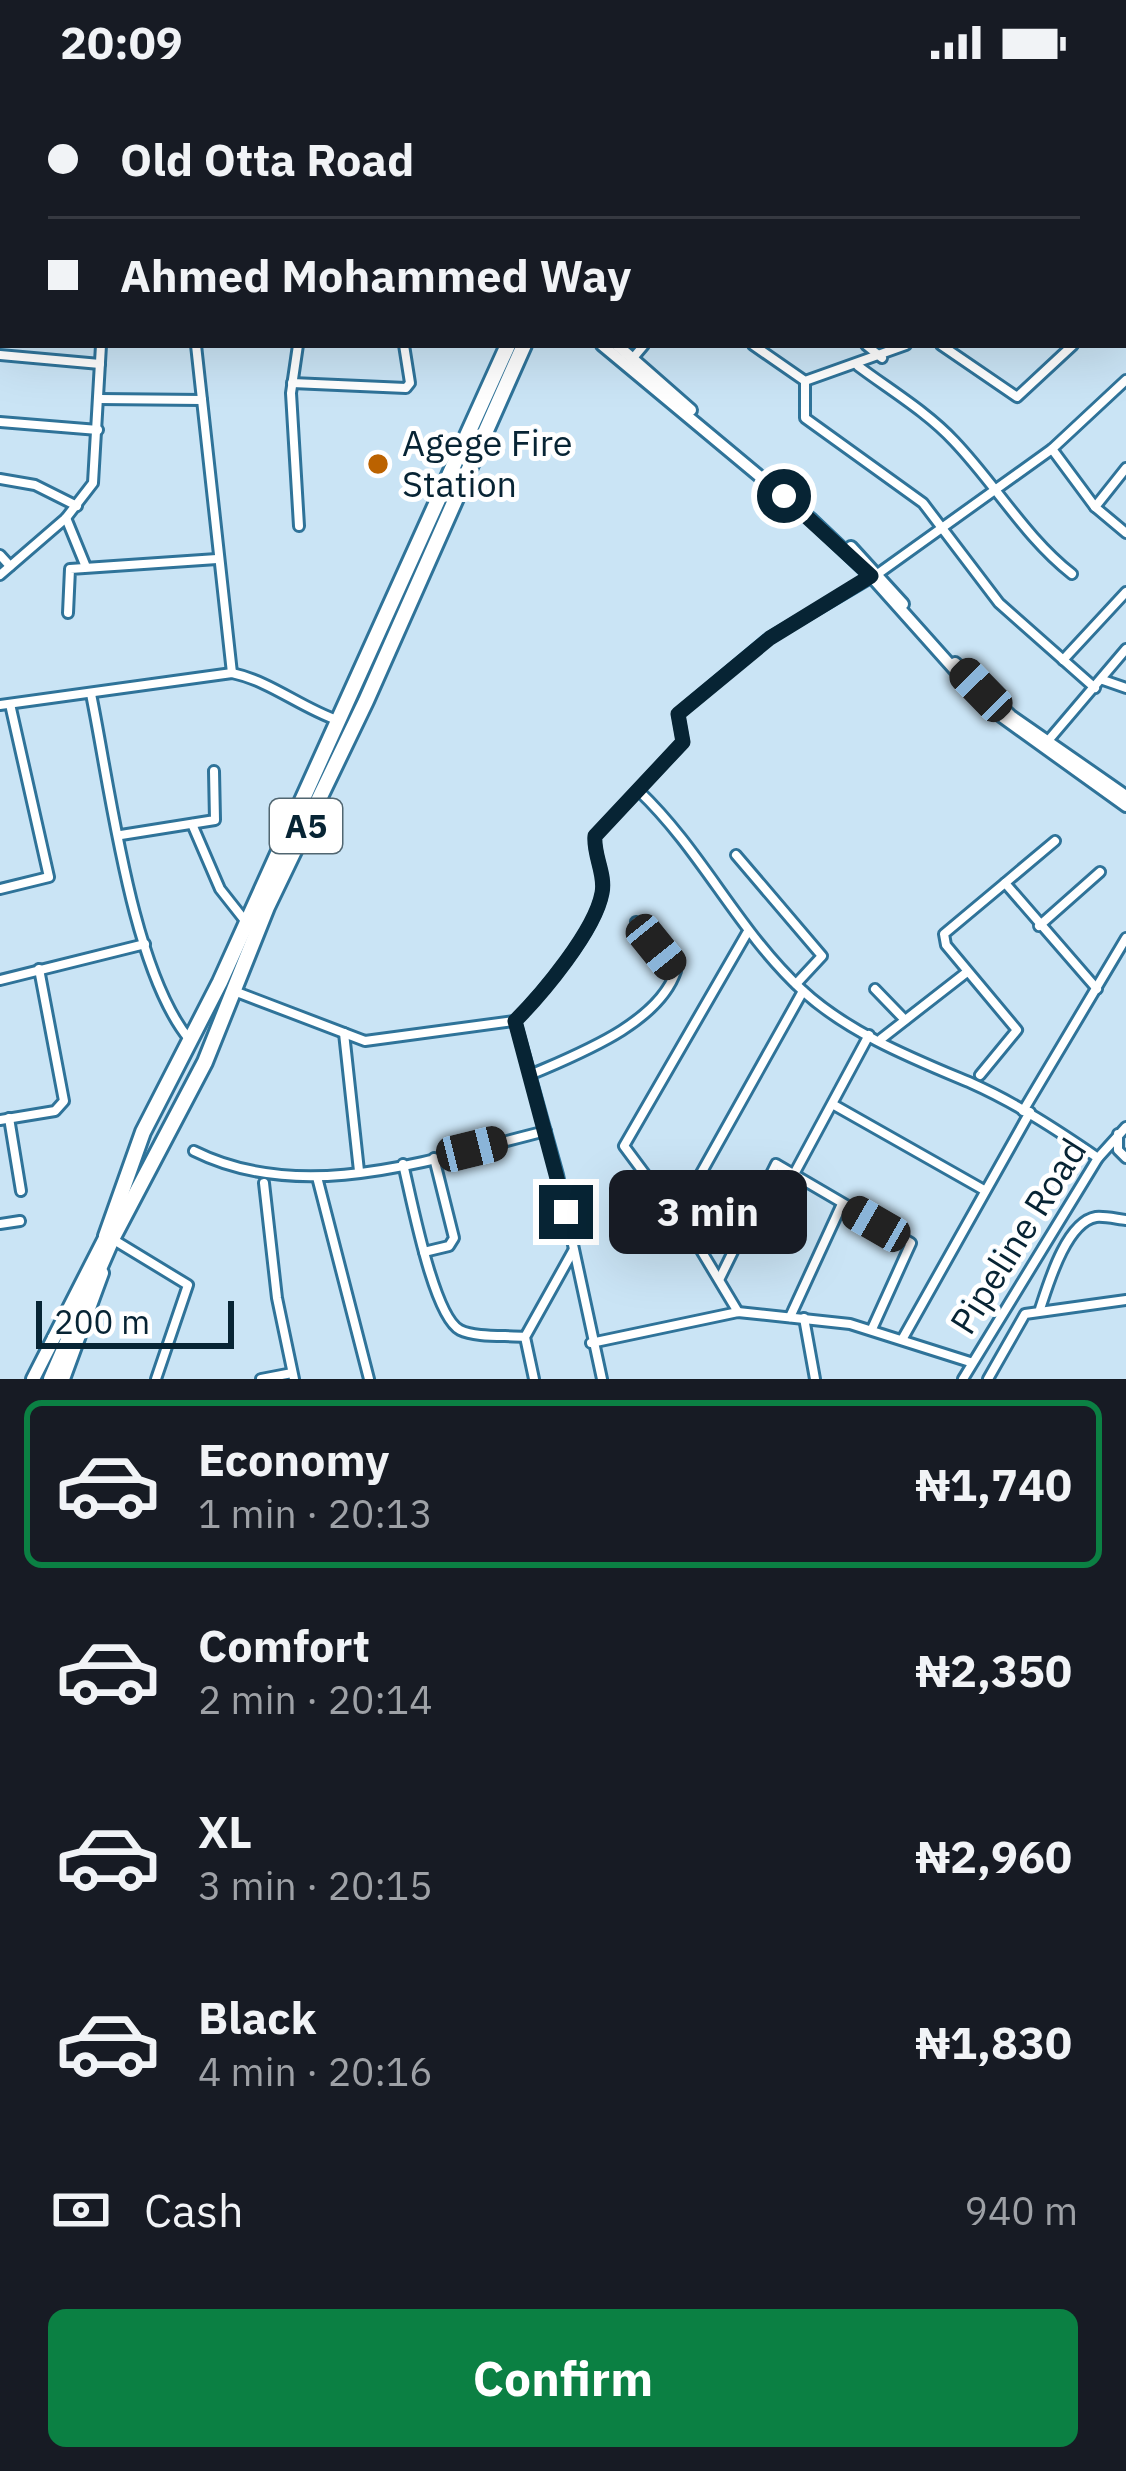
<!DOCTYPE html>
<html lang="en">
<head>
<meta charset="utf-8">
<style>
	body { margin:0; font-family:"IBM Plex Sans",sans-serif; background:#242831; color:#f1f3f6; height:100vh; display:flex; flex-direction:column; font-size:45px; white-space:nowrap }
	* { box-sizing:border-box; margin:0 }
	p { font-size:39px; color:#9ea1a6 }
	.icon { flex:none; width:66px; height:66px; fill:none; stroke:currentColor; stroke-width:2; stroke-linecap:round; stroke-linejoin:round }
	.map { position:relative; height:1295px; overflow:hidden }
	.panel { display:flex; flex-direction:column; background:#171b24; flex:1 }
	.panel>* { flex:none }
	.banner { position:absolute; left:0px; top:0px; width:1128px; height:264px; box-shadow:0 12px 48px #0002; display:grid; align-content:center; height:264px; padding:0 48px; background:#171b24 }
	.scale { position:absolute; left:36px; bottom:30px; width:198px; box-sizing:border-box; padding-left:12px; border:6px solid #072434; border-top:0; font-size:33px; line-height:42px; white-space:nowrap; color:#072434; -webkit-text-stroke:9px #fff; paint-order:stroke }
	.end { position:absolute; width:54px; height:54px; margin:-27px; border:15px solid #072434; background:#fff; box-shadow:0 0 0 6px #fff }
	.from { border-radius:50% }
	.bubble { position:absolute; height:84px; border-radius:18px; background:#171b24; box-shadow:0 12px 48px #0002; font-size:39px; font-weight:700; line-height:84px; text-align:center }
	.car { position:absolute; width:36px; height:72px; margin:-36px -18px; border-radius:15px; box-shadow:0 0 9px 3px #0007; background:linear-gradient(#222 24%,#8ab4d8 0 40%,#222 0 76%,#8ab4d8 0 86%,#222 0) }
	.banner b { display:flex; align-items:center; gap:42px; height:114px; font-size:45px }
	.banner b+b { border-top:3px solid #363941 }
	.banner i { width:30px; height:30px; background:#f1f3f6 }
	ul { padding:21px 0 0; list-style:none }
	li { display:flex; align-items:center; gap:36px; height:168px; margin:0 24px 18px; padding:0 24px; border:6px solid transparent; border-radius:18px }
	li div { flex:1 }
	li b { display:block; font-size:45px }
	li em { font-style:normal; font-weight:700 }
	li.selected { border-color:#0b8043 }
	li>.icon { width:108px; height:108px; stroke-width:1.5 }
	.pay { display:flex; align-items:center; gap:30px; height:132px; padding:0 48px; font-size:45px }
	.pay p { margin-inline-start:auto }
	.cta { display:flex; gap:24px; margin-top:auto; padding:24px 48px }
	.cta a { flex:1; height:138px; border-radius:18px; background:#0b8043; color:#fff; font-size:48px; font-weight:700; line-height:138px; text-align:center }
	.status { display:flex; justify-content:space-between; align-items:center; height:84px; padding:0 60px; background:#171b24; direction:ltr }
	.status svg { height:33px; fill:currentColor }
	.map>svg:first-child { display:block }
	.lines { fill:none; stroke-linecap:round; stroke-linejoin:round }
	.street-casing { stroke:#2f7399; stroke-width:14 }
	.secondary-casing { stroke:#2f7399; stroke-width:16 }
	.primary-casing { stroke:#2f7399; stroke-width:18 }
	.highway-casing { stroke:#2f7399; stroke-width:20 }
	.street { stroke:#fff; stroke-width:8 }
	.secondary { stroke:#fff; stroke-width:10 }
	.primary { stroke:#fff; stroke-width:12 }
	.highway { stroke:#fff; stroke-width:14 }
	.route { stroke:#072434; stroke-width:15 }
	.poi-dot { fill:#bb6200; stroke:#fff; stroke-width:4.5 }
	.labels { text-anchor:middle; stroke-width:10; stroke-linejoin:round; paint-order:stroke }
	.shield { fill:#fff; stroke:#516671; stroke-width:3 }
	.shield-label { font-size:33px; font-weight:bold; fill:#072434 }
	.poi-label { font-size:36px; fill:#072434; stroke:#fff; text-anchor:start }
	.street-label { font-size:36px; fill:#072434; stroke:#fff }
</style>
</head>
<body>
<div class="status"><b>20:09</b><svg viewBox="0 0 49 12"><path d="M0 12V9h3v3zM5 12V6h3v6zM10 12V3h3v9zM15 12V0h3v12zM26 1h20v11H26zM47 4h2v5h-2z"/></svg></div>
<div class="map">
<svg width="1126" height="1295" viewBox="0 0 1126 1295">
	<rect width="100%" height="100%" fill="#cae4f5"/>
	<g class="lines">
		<defs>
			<g id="street">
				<polyline points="215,0 253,0"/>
				<polyline points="744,0 749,3"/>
				<polyline points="844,0 847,3"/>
				<polyline points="932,0 935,3"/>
				<polyline points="1044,0 1045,3"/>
				<polyline points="53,3 65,0"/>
				<polyline points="97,3 98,0"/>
				<polyline points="189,3 189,0"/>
				<polyline points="909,3 914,0"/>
				<polyline points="0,7 3,7"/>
				<polyline points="1125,56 1126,57"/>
				<polyline points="0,94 3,94"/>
				<polyline points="1125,133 1126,133"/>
				<polyline points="196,261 232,589"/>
				<polyline points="298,261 291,309 299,442"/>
				<polyline points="753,261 805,297 906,261"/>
				<polyline points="866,261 882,274"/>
				<polyline points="941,261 1017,313 1073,261"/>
				<polyline points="0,271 100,280"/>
				<polyline points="633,274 644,261"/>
				<path d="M858,282C890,306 927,328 954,357C996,401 1025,453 1072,490"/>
				<polyline points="805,297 805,334 923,419 999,519 1095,604"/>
				<polyline points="292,299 406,304 410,299 404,261"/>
				<polyline points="99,315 202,316"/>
				<polyline points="0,338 98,346"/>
				<polyline points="1052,365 1095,423 1126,449"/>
				<polyline points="0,395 35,401 77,422"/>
				<polyline points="1095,423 1126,384"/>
				<polyline points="66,434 86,483"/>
				<polyline points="0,471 10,482"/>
				<polyline points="0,491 66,434 93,399 101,261"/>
				<polyline points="68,529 70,485 217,475"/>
				<polyline points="1063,576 1126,508"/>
				<polyline points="1103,596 1126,604"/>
				<path d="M91,610C110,702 131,884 189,955"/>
				<path d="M0,621L232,589C270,597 300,623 337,636"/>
				<polyline points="1047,658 1126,565"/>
				<path d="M639,707C702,767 738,847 802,906C848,949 914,975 971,999C1016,1019 1057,1046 1098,1074"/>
				<polyline points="192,740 220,805 246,838"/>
				<polyline points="121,751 215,736 214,687"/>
				<polyline points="1055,757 1005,799 1097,905"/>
				<polyline points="736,771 822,872 796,900"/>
				<polyline points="0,805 49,793 10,620"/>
				<polyline points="1039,842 1100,788"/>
				<polyline points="0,896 145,860"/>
				<polyline points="875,905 905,936"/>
				<polyline points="234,907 365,957 514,937"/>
				<path d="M515,937C542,909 595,848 602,809C606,790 593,771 595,752L683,658L678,630L769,554L879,489L1052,365L1126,296"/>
				<polyline points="515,937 558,1091 602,1295"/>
				<polyline points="344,949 359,1087"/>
				<polyline points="881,955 967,888"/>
				<path d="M530,991C578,970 658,940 676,887L636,838"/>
				<polyline points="980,991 1017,946 946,861 944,850 1005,799"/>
				<polyline points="834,1021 984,1106"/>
				<polyline points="1023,1027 1126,854"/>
				<polyline points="9,1034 21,1107"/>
				<polyline points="0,1036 55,1027 64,1017 39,885"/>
				<polyline points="1118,1050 1118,1066 1126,1074"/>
				<path d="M194,1067C304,1122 435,1074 546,1047"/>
				<path d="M403,1080C411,1112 433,1232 460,1246C476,1254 507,1251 525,1253"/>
				<polyline points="793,1092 869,951"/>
				<polyline points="317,1093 369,1295"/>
				<polyline points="264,1099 277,1214 294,1295"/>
				<polyline points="676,1134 803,907"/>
				<polyline points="0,1140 20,1137"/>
				<polyline points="114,1156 188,1201 156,1295"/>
				<polyline points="424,1168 449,1162 454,1154 434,1074"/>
				<polyline points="720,1194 776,1080 911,1159 872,1245"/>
				<path d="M1040,1225C1048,1201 1066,1138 1096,1133C1104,1132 1117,1135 1126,1136"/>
				<polyline points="738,1228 699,1163 624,1062 747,849"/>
				<polyline points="790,1233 842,1120"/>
				<polyline points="804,1234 815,1295"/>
				<polyline points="903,1254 1030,1028"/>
				<polyline points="591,1259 738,1228 850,1240 970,1278"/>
				<polyline points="261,1295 292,1289"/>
				<polyline points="534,1295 525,1253 573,1167"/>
				<polyline points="963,1295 1098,1074 1126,1043"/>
				<polyline points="988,1295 1025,1230 1126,1216"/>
			</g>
			<g id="secondary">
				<polyline points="72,0 73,3"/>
				<polyline points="602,261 812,436 871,492 987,622 1126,722"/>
				<polyline points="617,261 691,326"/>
				<polyline points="851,463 903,520"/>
				<polyline points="955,579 1011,632 1126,712"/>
			</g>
			<g id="primary">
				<polyline points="33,1295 106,1152"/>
				<polyline points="63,1295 102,1189"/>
			</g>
			<g id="highway">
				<polyline points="623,3 624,0"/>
				<polyline points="642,3 643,0"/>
				<polyline points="106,1152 143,1048 220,898 508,261"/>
				<polyline points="51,1295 112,1155 205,978 267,823 366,617 524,261"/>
			</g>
		</defs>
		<use href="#street" class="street-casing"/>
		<use href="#secondary" class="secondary-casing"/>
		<use href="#primary" class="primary-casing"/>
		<use href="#highway" class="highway-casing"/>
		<use href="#street" class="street"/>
		<use href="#secondary" class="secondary"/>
		<use href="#primary" class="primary"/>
		<use href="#highway" class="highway"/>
	</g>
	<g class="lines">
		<path class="route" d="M566,1128L515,937C542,910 595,847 602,809C606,790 593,771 595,752L683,658L678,630L770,554L871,492L784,412"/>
	</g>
	<circle class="poi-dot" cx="378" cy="380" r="12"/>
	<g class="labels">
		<rect class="shield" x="270" y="715" width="72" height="54" rx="9"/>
		<g class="shield-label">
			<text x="306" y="754">A5</text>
		</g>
		<g class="poi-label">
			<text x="402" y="372">Agege Fire<tspan x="402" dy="41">Station</tspan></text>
		</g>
		<g class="street-label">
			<text transform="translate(1018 1152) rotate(-58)" y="13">Pipeline Road</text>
		</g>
	</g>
</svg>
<div class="scale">200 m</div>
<i class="end from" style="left:784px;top:412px"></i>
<i class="end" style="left:566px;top:1128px"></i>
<div class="bubble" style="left:609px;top:1086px;width:198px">3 min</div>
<i class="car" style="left:981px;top:606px;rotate:316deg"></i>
<i class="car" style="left:656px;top:863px;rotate:141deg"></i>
<i class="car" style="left:472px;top:1065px;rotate:76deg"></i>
<i class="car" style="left:876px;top:1140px;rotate:300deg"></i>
<div class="banner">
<b><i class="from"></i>Old Otta Road</b>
<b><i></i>Ahmed Mohammed Way</b>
</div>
</div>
<section class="panel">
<ul>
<li class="selected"><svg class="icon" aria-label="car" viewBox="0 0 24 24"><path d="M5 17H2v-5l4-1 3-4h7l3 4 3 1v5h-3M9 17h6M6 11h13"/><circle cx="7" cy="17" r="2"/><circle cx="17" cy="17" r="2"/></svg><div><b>Economy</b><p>1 min · 20:13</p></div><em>₦1,740</em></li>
<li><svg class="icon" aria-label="car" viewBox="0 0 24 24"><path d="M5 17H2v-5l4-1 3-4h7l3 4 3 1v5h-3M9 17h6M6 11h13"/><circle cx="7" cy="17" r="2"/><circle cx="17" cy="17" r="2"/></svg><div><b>Comfort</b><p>2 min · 20:14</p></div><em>₦2,350</em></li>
<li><svg class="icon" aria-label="car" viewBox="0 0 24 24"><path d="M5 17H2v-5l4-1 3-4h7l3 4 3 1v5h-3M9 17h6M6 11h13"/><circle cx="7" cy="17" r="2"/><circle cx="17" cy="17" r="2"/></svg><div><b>XL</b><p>3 min · 20:15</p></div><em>₦2,960</em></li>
<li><svg class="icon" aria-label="car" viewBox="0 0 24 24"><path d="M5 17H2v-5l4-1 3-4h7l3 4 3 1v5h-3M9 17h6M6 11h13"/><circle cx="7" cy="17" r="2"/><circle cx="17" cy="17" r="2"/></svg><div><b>Black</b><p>4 min · 20:16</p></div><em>₦1,830</em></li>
</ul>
<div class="pay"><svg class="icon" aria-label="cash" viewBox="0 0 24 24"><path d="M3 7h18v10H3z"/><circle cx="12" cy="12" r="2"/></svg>Cash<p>940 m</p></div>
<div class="cta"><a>Confirm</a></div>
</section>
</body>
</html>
